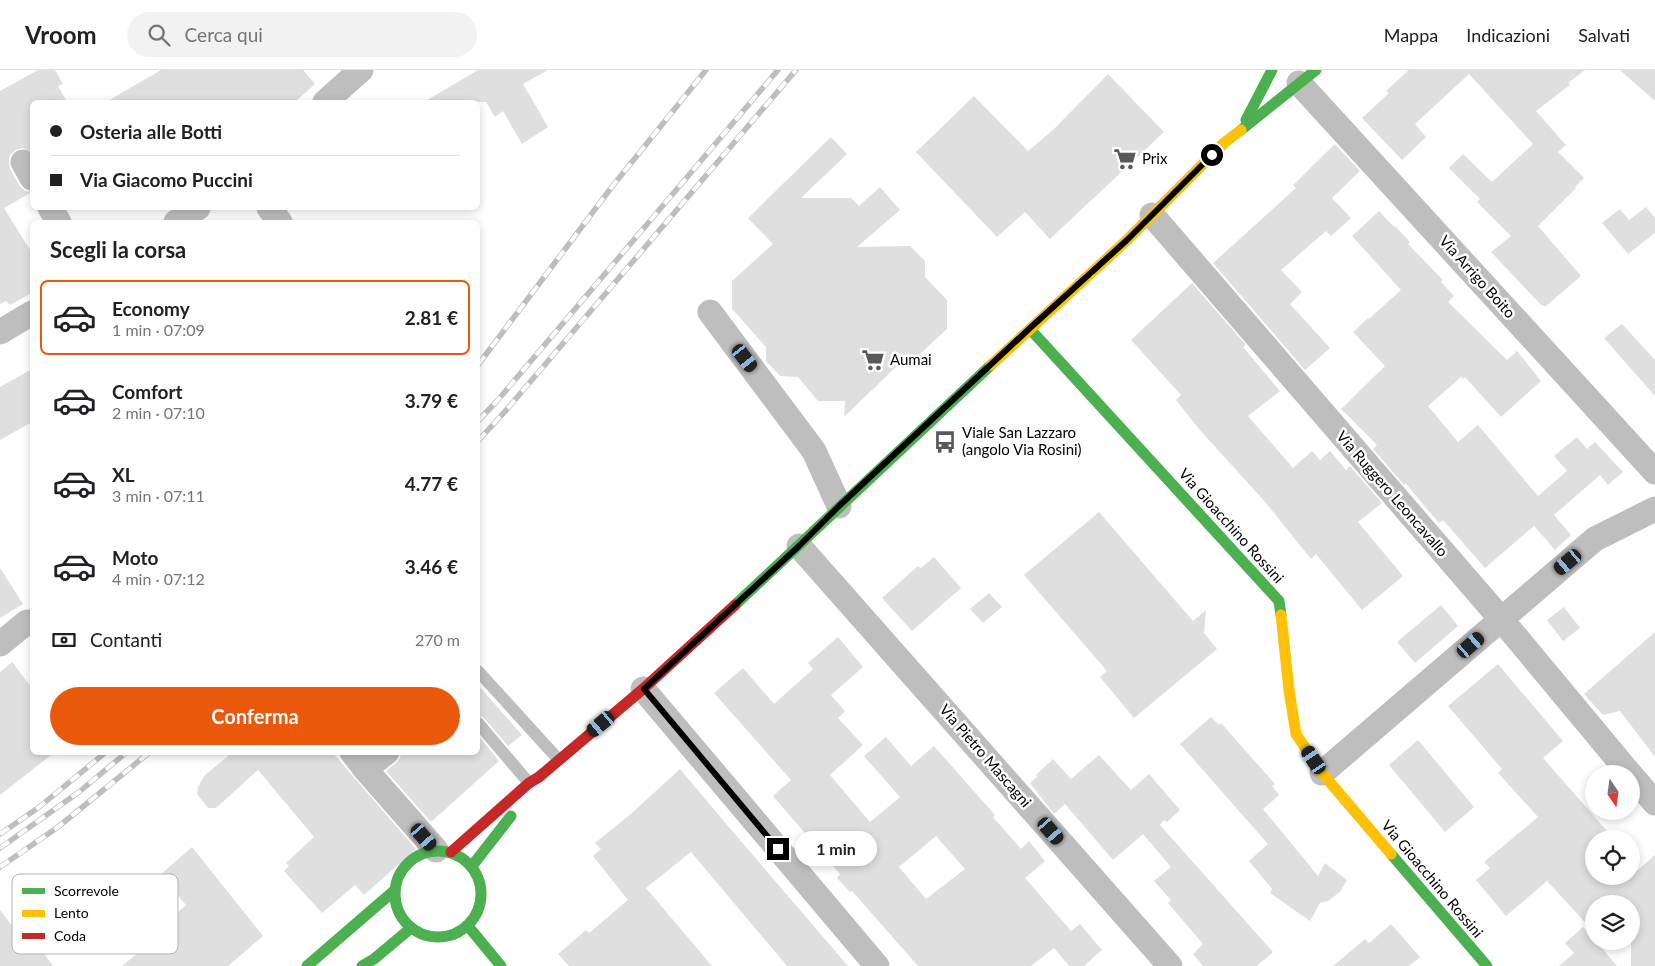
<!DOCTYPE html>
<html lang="it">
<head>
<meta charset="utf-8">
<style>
	body { margin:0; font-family:Lato,sans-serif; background:#f2f2f2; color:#202124; height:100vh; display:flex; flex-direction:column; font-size:19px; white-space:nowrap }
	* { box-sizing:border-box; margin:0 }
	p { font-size:16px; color:#757577 }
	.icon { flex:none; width:28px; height:28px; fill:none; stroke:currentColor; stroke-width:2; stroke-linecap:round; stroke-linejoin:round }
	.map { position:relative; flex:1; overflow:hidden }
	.sheet { position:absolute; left:30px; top:150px; width:450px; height:535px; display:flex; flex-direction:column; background:#fff; border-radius:8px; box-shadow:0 2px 8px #0003 }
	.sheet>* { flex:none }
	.top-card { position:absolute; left:30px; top:30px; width:450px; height:110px; border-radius:8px; box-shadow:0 2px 8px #0003; display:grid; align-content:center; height:110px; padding:0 20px; background:#fff }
	.needle { width:32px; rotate:167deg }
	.tools { position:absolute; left:1585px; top:695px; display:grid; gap:10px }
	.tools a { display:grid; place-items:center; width:55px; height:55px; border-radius:50%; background:#fff; box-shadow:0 2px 8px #0003; font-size:25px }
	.end { position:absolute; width:22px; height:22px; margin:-11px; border:6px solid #000; background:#fff; box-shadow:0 0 0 2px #fff }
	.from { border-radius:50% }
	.bubble { position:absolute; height:35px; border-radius:18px; background:#fff; box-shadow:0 2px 8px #0003; font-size:16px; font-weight:700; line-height:35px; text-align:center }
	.car { position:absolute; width:15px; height:30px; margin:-15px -8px; border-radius:6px; box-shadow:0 0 4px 1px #0007; background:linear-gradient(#222 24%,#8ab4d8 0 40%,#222 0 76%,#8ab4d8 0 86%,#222 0) }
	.top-card b { display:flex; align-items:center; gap:18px; height:48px; font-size:19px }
	.top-card b+b { border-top:1px solid #e0e0e0 }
	.top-card i { width:12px; height:12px; background:#202124 }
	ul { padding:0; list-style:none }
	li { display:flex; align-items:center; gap:15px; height:75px; margin:0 10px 8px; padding:0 10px; border:2px solid transparent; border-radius:8px }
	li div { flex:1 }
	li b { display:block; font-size:19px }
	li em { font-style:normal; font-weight:700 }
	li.selected { border-color:#ea580c }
	li>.icon { width:45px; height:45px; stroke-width:1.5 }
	h2 { padding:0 20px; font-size:22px; line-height:60px }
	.pay { display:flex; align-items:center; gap:12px; height:55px; padding:0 20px; font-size:19px }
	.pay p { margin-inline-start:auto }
	.cta { display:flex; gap:10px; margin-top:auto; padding:10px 20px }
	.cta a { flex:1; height:58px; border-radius:30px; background:#ea580c; color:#fff; font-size:20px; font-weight:700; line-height:58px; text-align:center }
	header { display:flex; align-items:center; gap:30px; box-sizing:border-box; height:70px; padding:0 25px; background:#fff; border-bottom:1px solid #e0e0e0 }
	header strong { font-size:24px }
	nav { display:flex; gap:28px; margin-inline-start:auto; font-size:18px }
	.search { width:350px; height:45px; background:#f2f2f2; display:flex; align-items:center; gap:12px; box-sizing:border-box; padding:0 18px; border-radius:28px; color:#757577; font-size:19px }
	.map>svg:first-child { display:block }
	.building { fill:#dfdfdf; fill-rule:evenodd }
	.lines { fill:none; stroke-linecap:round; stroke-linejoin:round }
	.lane { stroke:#bebebe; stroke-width:12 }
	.street { stroke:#bebebe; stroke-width:25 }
	.fast { stroke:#4caf50; stroke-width:11 }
	.slow { stroke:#ffc107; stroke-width:11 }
	.jam { stroke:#c62828; stroke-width:11 }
	.rail-casing { stroke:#bebebe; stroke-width:5.5 }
	.rail { stroke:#fff; stroke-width:4; stroke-dasharray:11; stroke-linecap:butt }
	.route { stroke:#000; stroke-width:6 }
	.labels { text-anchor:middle; stroke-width:5; stroke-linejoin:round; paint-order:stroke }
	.poi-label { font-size:15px; fill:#000; stroke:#fff; text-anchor:start }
	.street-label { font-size:15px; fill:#000; stroke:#fff }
	.key { fill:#fff; stroke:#b2b2b2; stroke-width:1 }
	.key-label { font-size:14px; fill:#000 }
</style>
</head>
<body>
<header>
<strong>Vroom</strong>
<div class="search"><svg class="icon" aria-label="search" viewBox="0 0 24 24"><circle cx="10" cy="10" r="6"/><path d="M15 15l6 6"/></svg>Cerca qui</div>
<nav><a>Mappa</a><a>Indicazioni</a><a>Salvati</a></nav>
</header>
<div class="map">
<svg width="1655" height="896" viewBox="0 0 1655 896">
	<rect width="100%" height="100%" fill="#fff"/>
	<g class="building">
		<polygon points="38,0 55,0 63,14 58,16 67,32 32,32 32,82 23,78 16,80 10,85 9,92 10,99 19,115 25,121 32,122 4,138 32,183 32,223 10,235 6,231 0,234 0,21"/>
		<polygon points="161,0 303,0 315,14 295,32 106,32"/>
		<polygon points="478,0 548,0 523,14 548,57 522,74 503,41 495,47 486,32 424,32"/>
		<polygon points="1409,0 1585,0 1568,13 1570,15 1536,41 1566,75 1558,82 1584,108 1575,117 1576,118 1538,156 1581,206 1545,237 1543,235 1542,236 1491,182 1511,166 1477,132 1480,129 1449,98 1463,84 1492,112 1533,74 1469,4 1415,54 1426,67 1402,90 1362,48 1389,23 1386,21"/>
		<polygon points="1620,0 1655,0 1655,31"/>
		<polygon points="1108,4 1164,62 1050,169 1025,142 997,167 916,82 974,26 1028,81 1053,60"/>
		<polygon points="831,67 847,84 801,128 851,128 859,136 880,117 900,140 857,177 910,176 925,191 925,207 947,230 947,259 920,284 930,296 899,294 844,347 845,331 818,331 798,307 780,306 766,291 766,277 732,239 732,211 773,174 748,148"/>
		<polygon points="1335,74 1360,101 1332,128 1351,148 1331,166 1326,161 1281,200 1302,222 1290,234 1330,278 1305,300 1213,193 1296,118 1293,115"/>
		<polygon points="1646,137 1655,148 1655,163 1628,184 1602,153 1620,139 1629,150"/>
		<polygon points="1379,141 1394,157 1395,156 1410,172 1408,174 1443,210 1441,212 1454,226 1448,232 1507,290 1517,281 1541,311 1501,347 1465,307 1463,309 1461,307 1428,336 1458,372 1478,355 1538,426 1567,401 1554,386 1577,367 1587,379 1595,372 1623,402 1608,415 1600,405 1554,445 1571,465 1555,480 1534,456 1485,498 1443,450 1439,453 1406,414 1404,415 1373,379 1377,375 1341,339 1385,296 1353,262 1368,248 1369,249 1401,220 1352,166"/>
		<polygon points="1192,213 1246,275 1243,277 1280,321 1248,346 1293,398 1312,381 1320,390 1330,381 1346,400 1350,396 1382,433 1358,452 1403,506 1362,540 1316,484 1311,489 1266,433 1199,359 1176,330 1181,325 1131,270"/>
		<polygon points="1622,254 1655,290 1655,326 1604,268"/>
		<polygon points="32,299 32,352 0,370 0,317"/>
		<polygon points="1099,442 1193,551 1206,540 1204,563 1217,579 1134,648 1100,607 1107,601 1024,505"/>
		<polygon points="934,487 961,518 912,561 882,528 918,496 921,498"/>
		<polygon points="0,498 23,534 0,548"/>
		<polygon points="989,523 1002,537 983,553 970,539"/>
		<polygon points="1441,535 1458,556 1415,593 1397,572"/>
		<polygon points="1564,537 1580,558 1563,571 1547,550"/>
		<polygon points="1655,562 1655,687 1620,641 1603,645 1584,624"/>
		<path d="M838,567L863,597L831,625L845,641L838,648L863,675L830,705L870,752L900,727L864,686L886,667L911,696L934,676L995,745L993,747L1021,779L1029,771L1045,791L1025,808L1071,861L1080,854L1102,880L1084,896H1069L1054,878L1031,896H918L852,821L850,822L837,808L840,804L773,726L791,710L714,623L743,598L774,634L813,599L808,593ZM936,766L965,799L926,829L899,797Z"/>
		<polygon points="12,592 32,618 32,682 55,682 0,725 0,602"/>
		<polygon points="1498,594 1563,671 1543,688 1614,769 1594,769 1594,806 1631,806 1655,785 1655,896 1631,896 1631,834 1594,834 1594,862 1547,811 1506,846 1476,810 1490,798 1484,792 1538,747 1498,703 1502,699 1448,636"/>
		<polygon points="478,615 522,665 508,676 484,648 478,645"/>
		<polygon points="1211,647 1219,655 1221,653 1275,714 1272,716 1279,725 1263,739 1318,806 1325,793 1347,810 1340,822 1328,831 1320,833 1310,851 1270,823 1272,819 1249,791 1268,774 1180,674"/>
		<polygon points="478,665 499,691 431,752 386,701 396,693 400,688 401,682 478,682"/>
		<polygon points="1418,670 1474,737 1445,762 1389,695"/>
		<polygon points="233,682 332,682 416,779 364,825 355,815 322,843 284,801 289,796 286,793 314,767 258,700 216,738 208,738 197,724 198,717 205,705"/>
		<polygon points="1099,685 1131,720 1149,704 1180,740 1167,752 1164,750 1160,755 1273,882 1257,896 1203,896 1193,884 1203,874 1168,833 1171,830 1154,811 1171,797 1143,764 1113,790 1065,734 1054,744 1030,713 1038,706 1036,705 1053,689 1071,709"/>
		<polygon points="680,699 728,756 848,896 787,896 691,782 646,818 712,896 569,896 558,884 586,860 589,863 628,830 593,786 601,779 595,773 633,742"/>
		<polygon points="192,777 263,866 228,896 122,896 139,882 132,874 151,858 155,862 186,835 160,805"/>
		<polygon points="0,840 25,873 33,868 53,896 0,896"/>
		<polygon points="1391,854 1420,887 1409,896 1333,896 1365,869 1369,873"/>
		<polygon points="1583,857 1594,869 1594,871 1596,871 1617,896 1559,896 1574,883 1565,873"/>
	</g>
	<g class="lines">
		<g class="lane">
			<polyline points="478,601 558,689"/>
			<polyline points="478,653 529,713"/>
		</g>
		<g class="street">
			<polyline points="1299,13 1655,402"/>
			<polyline points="325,32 361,0"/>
			<polyline points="23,92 32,108"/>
			<polyline points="50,138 59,152"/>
			<polyline points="269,138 280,152"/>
			<polyline points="1152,145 1501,549 1630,704"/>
			<polyline points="176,152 198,138"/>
			<polyline points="710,242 814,381 839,436"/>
			<polyline points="0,262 32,243"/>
			<polyline points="799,476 1170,896"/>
			<polyline points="0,574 27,552"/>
			<polyline points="643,619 877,896"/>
			<polyline points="352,682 365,699 436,780"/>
			<polyline points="365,699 387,682"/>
			<polyline points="1322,703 1595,469 1655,439"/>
			<polyline points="1631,705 1655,733"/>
		</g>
		<g class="fast">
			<polyline points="1246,50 1272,0"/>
			<polyline points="1241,60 1316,0"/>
			<polyline points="1030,259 1279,531 1281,545"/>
			<polyline points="735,535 991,295"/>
			<circle cx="438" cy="824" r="43"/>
			<polyline points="1391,784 1487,896"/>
			<polyline points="472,796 511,746"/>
			<polyline points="468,856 501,896"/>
			<polyline points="307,896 395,820"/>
			<polyline points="362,896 374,889 411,858"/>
		</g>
		<g class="slow">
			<polyline points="991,295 1127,170 1224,73 1241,60"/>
			<polyline points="1281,545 1289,620 1296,664 1322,703 1391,784"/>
		</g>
		<polyline class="jam" points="451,782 529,713 539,707 643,619 735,535"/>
		<defs>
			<g id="rail">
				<polyline points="478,295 611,118 706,0"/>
				<polyline points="478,351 497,331 778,0"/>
				<polyline points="478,371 508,338 796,0"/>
				<polyline points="0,764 38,738 106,682"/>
				<polyline points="0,778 79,722 127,682"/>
				<polyline points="0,797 58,757 150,682"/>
			</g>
		</defs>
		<use href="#rail" class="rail-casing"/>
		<use href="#rail" class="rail"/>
	</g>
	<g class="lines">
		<polyline class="route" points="778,779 644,619 799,476 839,436 1030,258 1127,170 1212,85"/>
	</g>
	<defs>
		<symbol id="supermarket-bare" viewBox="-9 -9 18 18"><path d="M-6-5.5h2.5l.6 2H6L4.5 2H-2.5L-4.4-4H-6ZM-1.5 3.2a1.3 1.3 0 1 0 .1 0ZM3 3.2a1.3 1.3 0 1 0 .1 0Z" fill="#595959" stroke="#fff" stroke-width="2.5" paint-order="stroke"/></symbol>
		<symbol id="bus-bare" viewBox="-9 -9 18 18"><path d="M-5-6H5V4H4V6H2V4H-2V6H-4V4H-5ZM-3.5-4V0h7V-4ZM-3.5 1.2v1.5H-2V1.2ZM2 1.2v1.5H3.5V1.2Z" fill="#595959" stroke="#fff" stroke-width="2.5" paint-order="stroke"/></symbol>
	</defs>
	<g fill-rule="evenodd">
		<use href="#supermarket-bare" x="1109" y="73" width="32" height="32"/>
		<use href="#supermarket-bare" x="857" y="274" width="32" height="32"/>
		<use href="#bus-bare" x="929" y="356" width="32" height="32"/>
	</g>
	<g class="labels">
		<g class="poi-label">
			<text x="1142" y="94">Prix</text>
			<text x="890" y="295">Aumai</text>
			<text x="962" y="368">Viale San Lazzaro<tspan x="962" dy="17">(angolo Via Rosini)</tspan></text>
		</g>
		<g class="street-label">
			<text transform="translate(1477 207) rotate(48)" y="5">Via Arrigo Boito</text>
			<text transform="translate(1392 424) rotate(49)" y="5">Via Ruggero Leoncavallo</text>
			<text transform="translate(1231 456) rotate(48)" y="5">Via Gioacchino Rossini</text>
			<text transform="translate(985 686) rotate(49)" y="5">Via Pietro Mascagni</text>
			<text transform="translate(1432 809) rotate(50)" y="5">Via Gioacchino Rossini</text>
		</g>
	</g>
	<rect x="12" y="804" width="166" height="80" rx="8" class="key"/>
	<rect x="22" y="818" width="23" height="6" fill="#4caf50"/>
	<rect x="22" y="840" width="23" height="7" fill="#ffc107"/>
	<rect x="22" y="863" width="23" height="6" fill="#c62828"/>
	<g class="key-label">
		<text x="54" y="826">Scorrevole</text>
		<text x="54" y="848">Lento</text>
		<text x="54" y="871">Coda</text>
	</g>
</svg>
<div class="tools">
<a><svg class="needle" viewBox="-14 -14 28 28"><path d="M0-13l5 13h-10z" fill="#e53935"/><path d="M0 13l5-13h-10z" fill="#757577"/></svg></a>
<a><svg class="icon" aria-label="locate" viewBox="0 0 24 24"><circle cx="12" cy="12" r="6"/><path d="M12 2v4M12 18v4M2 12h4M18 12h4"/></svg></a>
<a><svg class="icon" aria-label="layers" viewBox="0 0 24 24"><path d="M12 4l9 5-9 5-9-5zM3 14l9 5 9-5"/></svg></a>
</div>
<i class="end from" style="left:1212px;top:85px"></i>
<i class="end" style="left:778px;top:779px"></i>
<div class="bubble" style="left:795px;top:761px;width:82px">1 min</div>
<i class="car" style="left:745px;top:288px;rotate:143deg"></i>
<i class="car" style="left:1568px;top:492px;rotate:230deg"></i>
<i class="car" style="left:1471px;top:575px;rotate:49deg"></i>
<i class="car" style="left:601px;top:654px;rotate:230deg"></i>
<i class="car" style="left:1314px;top:690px;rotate:326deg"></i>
<i class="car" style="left:1051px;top:761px;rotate:139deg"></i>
<i class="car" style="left:424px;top:767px;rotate:139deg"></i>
<div class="top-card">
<b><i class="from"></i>Osteria alle Botti</b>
<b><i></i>Via Giacomo Puccini</b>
</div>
<section class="sheet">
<h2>Scegli la corsa</h2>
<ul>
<li class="selected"><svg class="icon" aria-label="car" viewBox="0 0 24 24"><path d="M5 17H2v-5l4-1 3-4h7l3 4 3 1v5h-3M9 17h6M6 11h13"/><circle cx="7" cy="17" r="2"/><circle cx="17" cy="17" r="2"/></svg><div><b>Economy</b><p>1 min · 07:09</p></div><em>2.81 €</em></li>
<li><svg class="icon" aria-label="car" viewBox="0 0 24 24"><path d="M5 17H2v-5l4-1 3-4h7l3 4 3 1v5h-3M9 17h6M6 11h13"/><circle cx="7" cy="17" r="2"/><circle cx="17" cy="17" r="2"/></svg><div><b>Comfort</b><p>2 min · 07:10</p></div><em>3.79 €</em></li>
<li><svg class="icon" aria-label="car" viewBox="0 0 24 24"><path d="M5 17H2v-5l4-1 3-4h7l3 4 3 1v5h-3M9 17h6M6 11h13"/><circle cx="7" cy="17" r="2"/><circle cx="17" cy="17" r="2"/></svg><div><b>XL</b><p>3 min · 07:11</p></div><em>4.77 €</em></li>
<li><svg class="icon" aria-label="car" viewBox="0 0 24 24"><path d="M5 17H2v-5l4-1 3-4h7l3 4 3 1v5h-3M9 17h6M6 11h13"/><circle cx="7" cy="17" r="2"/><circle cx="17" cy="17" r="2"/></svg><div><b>Moto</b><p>4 min · 07:12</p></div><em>3.46 €</em></li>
</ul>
<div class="pay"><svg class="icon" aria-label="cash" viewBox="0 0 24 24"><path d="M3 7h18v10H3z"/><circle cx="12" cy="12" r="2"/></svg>Contanti<p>270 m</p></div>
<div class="cta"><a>Conferma</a></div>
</section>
</div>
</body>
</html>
